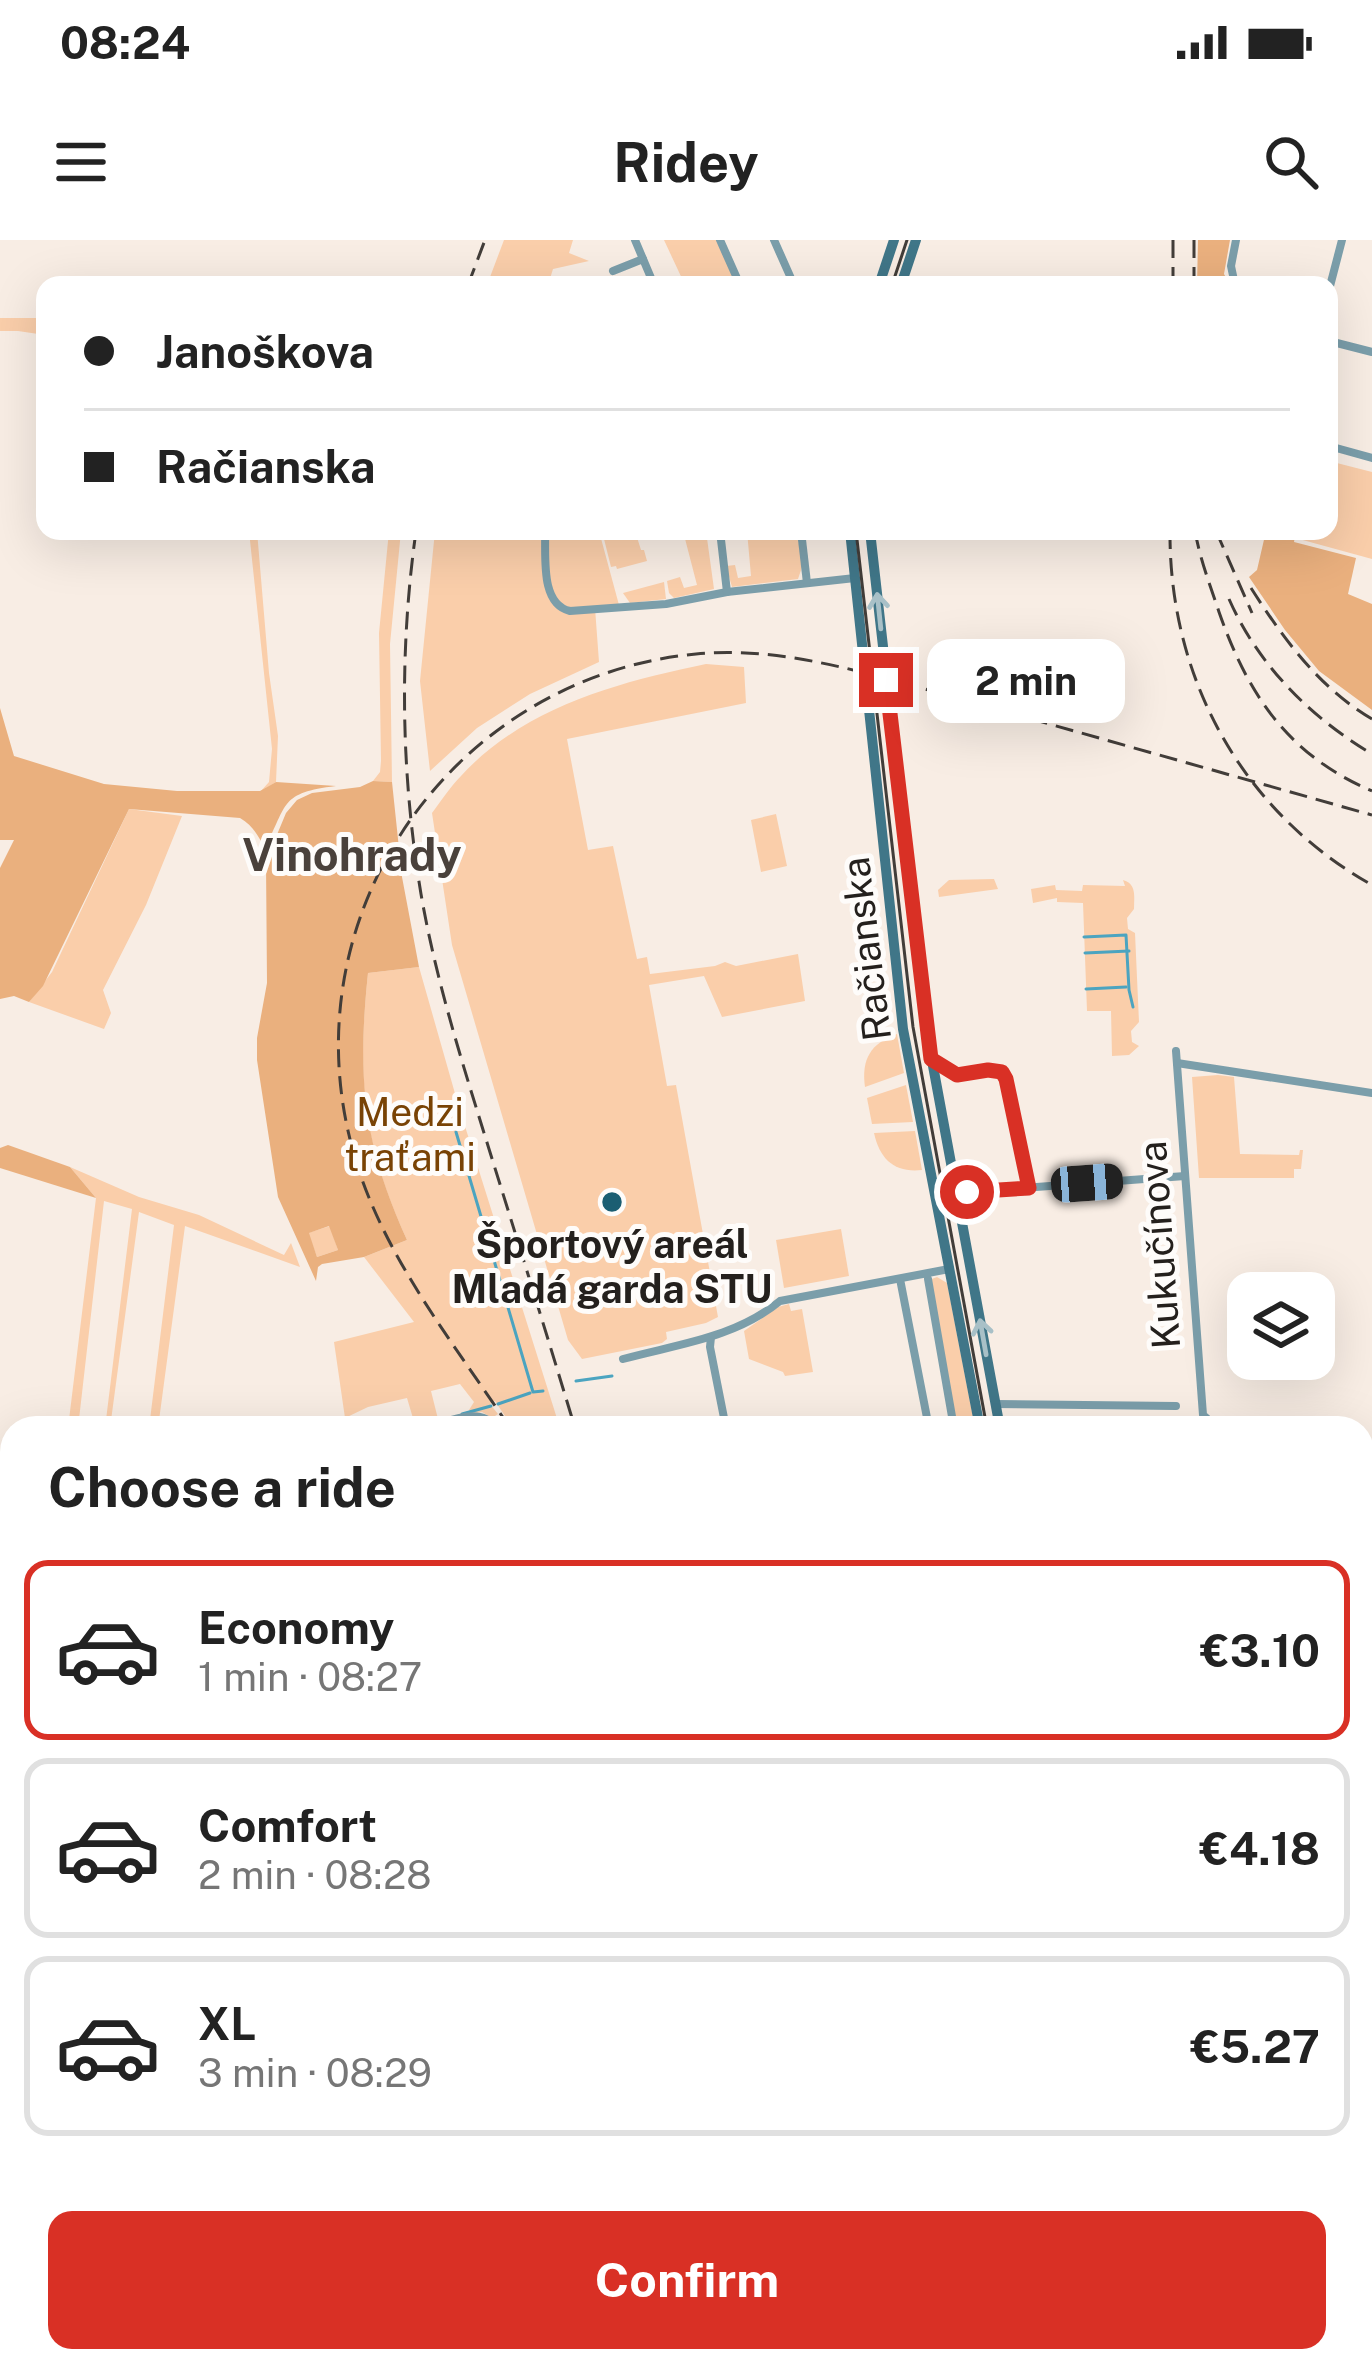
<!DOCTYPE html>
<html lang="en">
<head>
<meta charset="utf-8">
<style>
	body { margin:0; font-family:"Public Sans",sans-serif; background:#f2f2f2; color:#222; height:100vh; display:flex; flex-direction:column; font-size:45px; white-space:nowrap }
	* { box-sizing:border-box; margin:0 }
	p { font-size:39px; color:#767676 }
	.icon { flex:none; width:66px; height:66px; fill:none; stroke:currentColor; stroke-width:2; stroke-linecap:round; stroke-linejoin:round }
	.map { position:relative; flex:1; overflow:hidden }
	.side { position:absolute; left:0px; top:1176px; width:1374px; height:957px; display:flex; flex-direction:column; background:#fff; border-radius:36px 36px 0 0; box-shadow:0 12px 48px #0002 }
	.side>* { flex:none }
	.guide { position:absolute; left:36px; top:36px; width:1302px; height:264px; border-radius:24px; box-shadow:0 12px 48px #0002; display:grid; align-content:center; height:264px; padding:0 48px; background:#fff }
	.controls { position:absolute; left:1227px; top:1032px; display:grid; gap:24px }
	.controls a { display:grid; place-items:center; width:108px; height:108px; border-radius:24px; background:#fff; box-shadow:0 12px 48px #0002; font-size:60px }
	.end { position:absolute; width:54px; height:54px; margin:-27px; border:15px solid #d93025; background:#fff; box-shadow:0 0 0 6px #fff }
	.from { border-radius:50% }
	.bubble { position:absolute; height:84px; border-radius:24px; background:#fff; box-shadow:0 12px 48px #0002; font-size:39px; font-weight:700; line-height:84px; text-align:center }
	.car { position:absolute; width:36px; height:72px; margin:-36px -18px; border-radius:15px; box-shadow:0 0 9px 3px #0007; background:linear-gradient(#222 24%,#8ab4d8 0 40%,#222 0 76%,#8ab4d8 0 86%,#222 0) }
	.guide b { display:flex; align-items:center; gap:42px; height:114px; font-size:45px }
	.guide b+b { border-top:3px solid #e0e0e0 }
	.guide i { width:30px; height:30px; background:#222 }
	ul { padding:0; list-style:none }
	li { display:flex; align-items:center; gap:36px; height:180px; margin:0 24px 18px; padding:0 24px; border:6px solid #e0e0e0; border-radius:24px }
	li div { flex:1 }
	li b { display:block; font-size:45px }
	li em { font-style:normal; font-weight:700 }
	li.on { border-color:#d93025 }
	li>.icon { width:108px; height:108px; stroke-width:1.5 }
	h2 { padding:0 48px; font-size:54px; line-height:144px }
	.button { display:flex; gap:24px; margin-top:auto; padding:24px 48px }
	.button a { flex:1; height:138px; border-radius:24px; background:#d93025; color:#fff; font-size:48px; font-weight:700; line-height:138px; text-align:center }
	.status { display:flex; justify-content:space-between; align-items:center; height:84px; padding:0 60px; background:#fff; direction:ltr }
	.status svg { height:33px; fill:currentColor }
	header { display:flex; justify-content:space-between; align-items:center; height:156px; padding:0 48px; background:#fff; font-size:54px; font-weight:700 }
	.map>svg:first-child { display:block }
	.green { fill:#faceaa }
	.forest { fill:#eab07e; fill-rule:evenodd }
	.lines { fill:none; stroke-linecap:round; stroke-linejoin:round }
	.stream { stroke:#4ba4c0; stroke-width:3 }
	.street { stroke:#7b9eaa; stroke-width:8 }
	.secondary { stroke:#407688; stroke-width:10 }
	.tram { stroke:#423d39; stroke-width:3 }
	.rail { stroke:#423d39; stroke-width:3; stroke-dasharray:18 9; stroke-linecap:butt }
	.oneway { stroke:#a8c0c7 }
	.route { stroke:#d93025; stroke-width:15 }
	.poi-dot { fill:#1b5e72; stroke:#fefcfa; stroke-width:4.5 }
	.labels { text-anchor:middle; stroke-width:10; stroke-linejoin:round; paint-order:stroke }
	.street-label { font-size:39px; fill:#24201d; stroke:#fefcfa }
	.park-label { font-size:39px; fill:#794305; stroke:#fefcfa }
	.poi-label { font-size:39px; font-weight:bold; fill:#24201d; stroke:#fefcfa }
	.quarter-label { font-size:45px; font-weight:bold; fill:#4a413b; stroke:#fefcfa }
</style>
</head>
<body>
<div class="status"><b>08:24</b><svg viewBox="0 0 49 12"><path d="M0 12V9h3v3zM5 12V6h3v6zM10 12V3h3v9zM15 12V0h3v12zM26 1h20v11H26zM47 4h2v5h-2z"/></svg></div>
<header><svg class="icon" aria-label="menu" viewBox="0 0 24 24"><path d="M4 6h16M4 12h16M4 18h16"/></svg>Ridey<svg class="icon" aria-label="search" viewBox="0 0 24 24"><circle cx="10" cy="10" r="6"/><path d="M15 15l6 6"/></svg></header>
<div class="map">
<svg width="1372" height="2131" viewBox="0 0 1372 2131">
	<rect width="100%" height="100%" fill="#f8ede4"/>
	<g class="green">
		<polygon points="504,0 573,0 569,13 589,21 553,29 548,45 487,45"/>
		<polygon points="664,0 717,0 736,45 685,45"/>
		<polygon points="0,78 45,78 45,95 18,91 0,91"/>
		<polygon points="1329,221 1372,232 1372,319 1299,299 1301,291 1329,291"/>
		<polygon points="249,291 257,291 269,433 278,496 276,542 261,551 269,542 272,509"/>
		<polygon points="389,291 401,291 390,404 392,542 373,541 380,532 381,521 379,393"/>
		<polygon points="435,291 599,291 619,365 595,368 599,422 530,454 477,488 430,531 420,441"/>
		<polygon points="602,291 635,291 641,310 644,310 647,321 617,329 616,326 611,327"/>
		<polygon points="683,291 706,291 714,349 674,358 669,353 667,341 680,337 684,348 697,345"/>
		<polygon points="747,291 798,291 802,327 798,339 732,347 726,326 735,325 738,338 751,336"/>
		<polygon points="664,342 666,359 630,363 623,353"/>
		<path d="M706,424L744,427L746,463L567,499L588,610L613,606L637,719L647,717L650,734L715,726L725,722L736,726L798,714L805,761L722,777L704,736L649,745L667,846L676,845L718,1077L706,1083L666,1092L667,1099L662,1103L582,1119L568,1100L452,705L432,573C441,561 450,547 461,536C524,467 619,442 706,424Z"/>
		<polygon points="129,569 182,576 146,665 103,750 111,773 104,789 29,762 52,732"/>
		<polygon points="776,574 787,626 761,632 751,580"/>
		<polygon points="994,639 998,649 939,657 938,650 949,640"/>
		<path d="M1123,640C1137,644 1134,657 1134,669L1127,678L1128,689L1135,693L1139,782L1131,791L1132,802L1139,806L1129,815L1112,816L1111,771H1087L1083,663L1057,662V658L1033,663L1031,649L1055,645L1056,650L1082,651L1083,645L1125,646Z"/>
		<path d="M419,727L458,864L560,1188H513L495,1161L490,1164L498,1174L492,1178L482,1172L473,1174L469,1170L474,1162L460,1144L431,1151L438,1179L415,1185L407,1158L368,1167L345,1178L334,1102L414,1082L364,1017L407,1000C362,901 357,839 368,733Z"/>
		<path d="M897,794L904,833L865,847C861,819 871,803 897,794Z"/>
		<polygon points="1218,835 1234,837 1240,914 1299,915 1300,910 1303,910 1301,929 1294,929 1294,938 1199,938 1192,837"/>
		<polygon points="906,845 913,882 872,884 867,858"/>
		<path d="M915,891L922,930C895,933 880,920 874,893Z"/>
		<polygon points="70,927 139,957 199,975 284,1015 291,1003 300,1027 185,986 158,1188 149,1188 174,985 139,972 110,1188 105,1188 132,969 104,961 78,1188 68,1188 96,958"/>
		<polygon points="330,986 338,1010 317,1017 308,993"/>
		<polygon points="841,989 849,1036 784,1048 776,1000"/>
		<polygon points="937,1037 947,1043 975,1188 957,1188 929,1040"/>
		<polygon points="789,1064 791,1071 802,1069 813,1132 785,1136 783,1132 749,1119 744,1091 778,1067"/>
		<polygon points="104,2121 431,2121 426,2131 101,2131"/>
	</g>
	<g class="forest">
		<polygon points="1198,0 1230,0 1224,34 1230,45 1197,45"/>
		<polygon points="1266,291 1296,291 1294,302 1356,318 1348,354 1372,364 1372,470 1319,431 1285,390 1249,337 1257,330"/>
		<path d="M0,468L14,516L104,544L177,551H260L276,542L336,546C280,553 288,563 265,608C259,598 253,585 240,578L129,569L43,746L29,762L14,756L0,759V628L14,600H0Z"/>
		<path d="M373,541L392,542L402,637L419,727L368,733C357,839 363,903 407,1000L364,1017L322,1024L318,1027L316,1041L278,957L257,820V798L267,743L266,622L271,609L286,573L297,560L312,553L360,547ZM329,986L338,1010L317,1017L309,993Z"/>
		<polygon points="8,905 70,927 96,958 0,928 0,908"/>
		<polygon points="12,1527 12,1762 0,1761 0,1527"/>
	</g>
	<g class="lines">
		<g class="stream">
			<polyline points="1084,697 1126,695 1129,750 1133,767"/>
			<polyline points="1085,713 1129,711"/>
			<polyline points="1086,749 1126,747"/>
			<polyline points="456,892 533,1152 543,1151"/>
			<polyline points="576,1141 612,1136"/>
			<polyline points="498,1164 530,1153"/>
			<polyline points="462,1174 491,1166"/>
			<polyline points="408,1188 441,1179"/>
			<polyline points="0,1527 12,1527"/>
		</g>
		<g class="street">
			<polyline points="635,0 654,45"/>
			<polyline points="720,0 740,45"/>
			<polyline points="774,0 794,45"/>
			<polyline points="613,31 643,19"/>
			<polyline points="613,41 615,45"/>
			<polyline points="1235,45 1231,26 1236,0"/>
			<polyline points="1329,50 1342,0"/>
			<polyline points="1329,101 1372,112"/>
			<polyline points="1329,206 1372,218"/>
			<path d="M545,291C546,317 540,364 570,371L666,364L727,352L855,338"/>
			<polyline points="720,291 727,352"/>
			<polyline points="801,291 807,343"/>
			<polyline points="1176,811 1203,1175 1218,1188"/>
			<path d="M931,819L957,835C972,833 992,826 1004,836L1029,948"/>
			<polyline points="1177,823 1372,853"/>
			<polyline points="956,953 1185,936"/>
			<polyline points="900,1039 929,1188"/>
			<polyline points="928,1039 954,1188"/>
			<polyline points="711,1097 710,1107 726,1188"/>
			<path d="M623,1119C678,1104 735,1098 780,1061L949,1029"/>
			<polyline points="995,1164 1176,1166"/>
			<polyline points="301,1188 342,1180 344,1188"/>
			<path d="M425,1188C449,1182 479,1165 497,1188"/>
			<polyline points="1219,1188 1224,1182 1253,1188"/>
			<polyline points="1362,1214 1372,1216"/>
			<polyline points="0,1394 12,1387"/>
			<polyline points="1362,1474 1372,1477"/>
			<polyline points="0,1522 12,1522"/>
			<polyline points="1362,1572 1372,1575"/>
			<polyline points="1362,1672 1372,1674"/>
			<polyline points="0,2032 12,2035"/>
			<polyline points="0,2088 12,2090"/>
			<polyline points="1145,2121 1150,2131"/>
			<polyline points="705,2128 726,2131"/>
			<polyline points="431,2131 436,2121"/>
			<polyline points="558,2131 566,2121"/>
			<polyline points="790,2131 791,2121"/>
		</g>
		<g class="secondary">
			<polyline points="879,45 894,0"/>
			<polyline points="901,45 916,0"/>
			<polyline points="850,291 903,789 980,1188"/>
			<polyline points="870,291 926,788 1000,1188"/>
			<polyline points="1362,1365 1372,1367"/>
			<polyline points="1362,1923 1372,1911"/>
			<polyline points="1362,1995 1372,1998"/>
			<polyline points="1362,2014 1372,2012"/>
			<polyline points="1362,2034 1371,2023"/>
			<polyline points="1271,2121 1275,2131"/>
			<polyline points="1296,2121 1300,2131"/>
			<polyline points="1350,2121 1351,2131"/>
			<polyline points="1088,2131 1111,2121"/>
		</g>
		<g class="tram">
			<polyline points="892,45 907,0"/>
			<polyline points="856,291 913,787 987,1188"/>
			<polyline points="1285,2121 1289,2131"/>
		</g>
		<g class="rail">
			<polyline points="468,45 485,0"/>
			<polyline points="1173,45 1173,0"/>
			<polyline points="1194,45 1194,0"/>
			<path d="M416,291C399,412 401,534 421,654C436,741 463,825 489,909C518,1002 547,1095 575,1188"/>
			<path d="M1170,291C1169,438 1242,572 1372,645"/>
			<path d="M1195,291C1200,319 1210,345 1219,372C1248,455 1288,515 1372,551"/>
			<polyline points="1216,291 1252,373"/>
			<path d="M1251,348C1283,398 1319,448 1372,479"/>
			<path d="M1229,359C1258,425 1310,477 1372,514"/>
			<path d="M510,1188C449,1096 374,1005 349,895C294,663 460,436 696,414C770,407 840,426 911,445L1372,575"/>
			<polyline points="760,2131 761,2121"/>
		</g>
	</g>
	<defs><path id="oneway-shaft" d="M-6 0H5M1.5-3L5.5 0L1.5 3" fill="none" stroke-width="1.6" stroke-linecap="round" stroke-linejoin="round" transform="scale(3)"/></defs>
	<g class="oneway">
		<use href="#oneway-shaft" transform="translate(879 371) rotate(-96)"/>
		<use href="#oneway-shaft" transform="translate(983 1097) rotate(-100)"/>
	</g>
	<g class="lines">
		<polyline class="route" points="886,440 931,819 957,835 988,830 1002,832 1006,839 1029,948 967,952"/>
	</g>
	<circle class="poi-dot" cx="612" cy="962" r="12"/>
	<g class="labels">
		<g class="street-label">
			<text transform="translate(866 709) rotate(-97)" y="14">Račianska</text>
			<text transform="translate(1159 1005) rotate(-94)" y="14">Kukučínova</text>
		</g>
		<g class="park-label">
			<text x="410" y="886">Medzi<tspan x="410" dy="45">traťami</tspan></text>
		</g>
		<g class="poi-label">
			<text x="612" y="1018">Športový areál<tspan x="612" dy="45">Mladá garda STU</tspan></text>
		</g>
		<g class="quarter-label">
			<text x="352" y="631">Vinohrady</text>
		</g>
	</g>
</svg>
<div class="controls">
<a><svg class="icon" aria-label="layers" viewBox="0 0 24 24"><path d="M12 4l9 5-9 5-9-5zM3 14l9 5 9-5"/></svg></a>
</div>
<i class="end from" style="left:967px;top:952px"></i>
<i class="end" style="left:886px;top:440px"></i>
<div class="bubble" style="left:927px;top:399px;width:198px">2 min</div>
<i class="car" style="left:1087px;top:943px;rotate:86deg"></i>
<div class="guide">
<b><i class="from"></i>Janoškova</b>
<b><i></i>Račianska</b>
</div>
<section class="side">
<h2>Choose a ride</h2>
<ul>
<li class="on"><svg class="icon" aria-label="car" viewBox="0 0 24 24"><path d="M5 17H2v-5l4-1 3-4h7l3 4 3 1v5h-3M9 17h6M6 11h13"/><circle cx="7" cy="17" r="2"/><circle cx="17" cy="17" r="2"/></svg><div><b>Economy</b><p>1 min · 08:27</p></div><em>€3.10</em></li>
<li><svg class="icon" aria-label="car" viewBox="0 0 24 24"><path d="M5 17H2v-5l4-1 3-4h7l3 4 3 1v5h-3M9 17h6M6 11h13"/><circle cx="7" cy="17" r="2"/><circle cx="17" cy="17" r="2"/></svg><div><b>Comfort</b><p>2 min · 08:28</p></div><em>€4.18</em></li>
<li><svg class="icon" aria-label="car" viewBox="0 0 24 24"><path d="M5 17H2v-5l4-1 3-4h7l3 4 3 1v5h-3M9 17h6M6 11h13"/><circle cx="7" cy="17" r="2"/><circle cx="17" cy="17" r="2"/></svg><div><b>XL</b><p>3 min · 08:29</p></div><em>€5.27</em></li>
</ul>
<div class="button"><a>Confirm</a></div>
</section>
</div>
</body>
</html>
